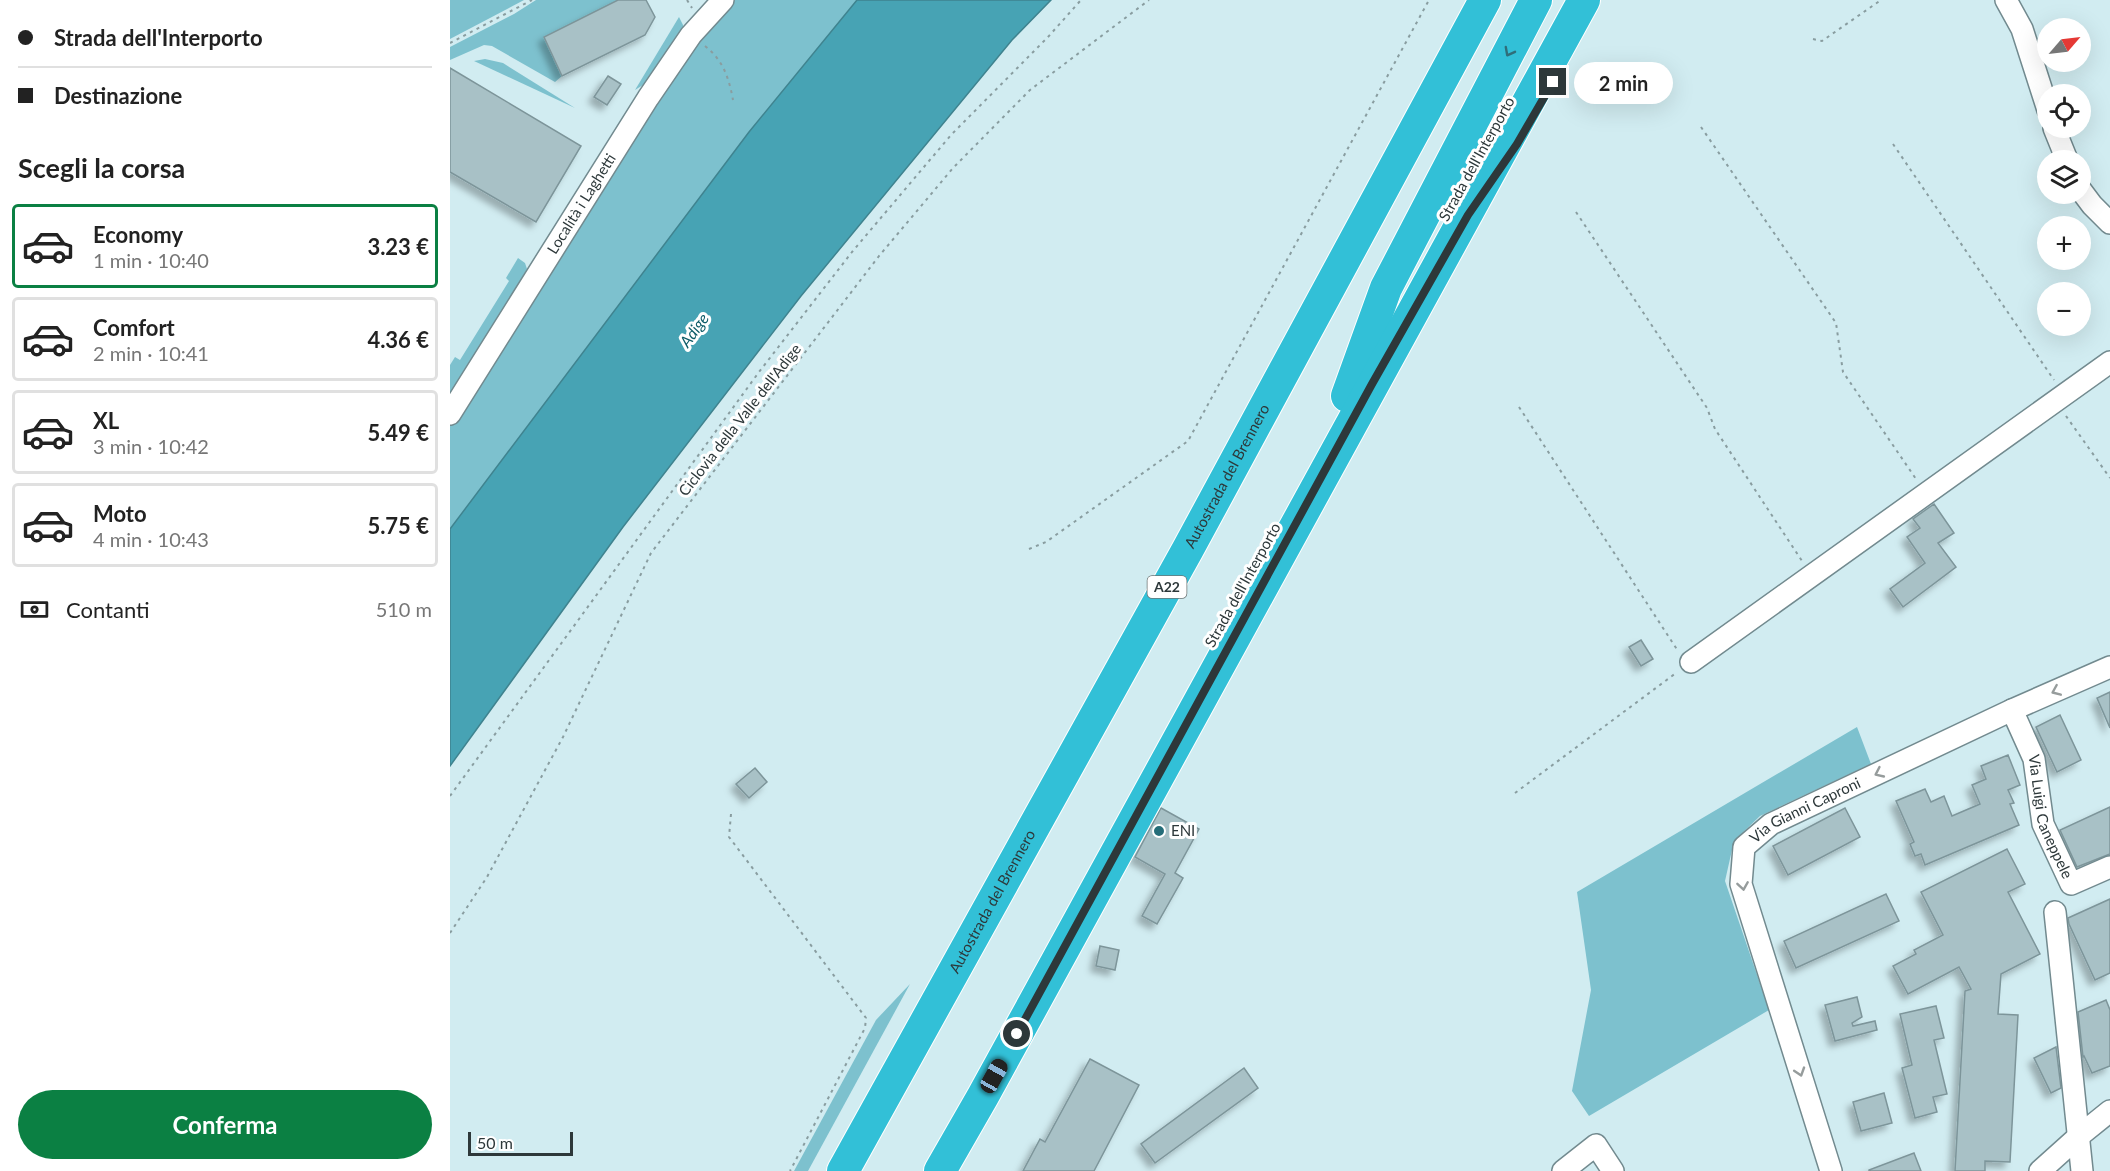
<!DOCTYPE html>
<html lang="it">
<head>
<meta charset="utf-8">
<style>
	body { margin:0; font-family:Lato,sans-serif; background:#f2f2f2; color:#222; height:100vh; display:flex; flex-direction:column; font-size:22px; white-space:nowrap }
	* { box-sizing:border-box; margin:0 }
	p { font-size:20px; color:#767676 }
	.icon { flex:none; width:33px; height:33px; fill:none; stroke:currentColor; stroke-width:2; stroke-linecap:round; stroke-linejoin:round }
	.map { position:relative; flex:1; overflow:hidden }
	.details { display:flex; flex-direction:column; background:#fff; width:450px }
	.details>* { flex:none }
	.hud { display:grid; align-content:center; height:132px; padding:0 18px; background:#fff }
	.needle { width:39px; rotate:62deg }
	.fabs { position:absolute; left:1587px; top:18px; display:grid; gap:12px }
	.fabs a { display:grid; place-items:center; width:54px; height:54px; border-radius:50%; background:#fff; box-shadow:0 6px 24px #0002; font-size:30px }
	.scale { position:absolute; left:18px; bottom:15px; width:105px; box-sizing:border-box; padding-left:6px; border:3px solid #2d383a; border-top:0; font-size:16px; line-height:21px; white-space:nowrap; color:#2d383a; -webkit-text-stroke:4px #fff; paint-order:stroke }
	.end { position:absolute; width:27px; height:27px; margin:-14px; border:8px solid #2d383a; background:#fff; box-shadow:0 0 0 3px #fff }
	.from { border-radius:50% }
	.bubble { position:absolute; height:42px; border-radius:21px; background:#fff; box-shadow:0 6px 24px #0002; font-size:20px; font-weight:700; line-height:42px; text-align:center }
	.car { position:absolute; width:18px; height:36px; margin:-18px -9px; border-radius:8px; box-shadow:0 0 4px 2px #0007; background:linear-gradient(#222 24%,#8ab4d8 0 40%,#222 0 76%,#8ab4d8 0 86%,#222 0) }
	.hud b { display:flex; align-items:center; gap:21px; height:57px; font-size:22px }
	.hud b+b { border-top:2px solid #e0e0e0 }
	.hud i { width:15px; height:15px; background:#222 }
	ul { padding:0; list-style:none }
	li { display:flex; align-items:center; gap:18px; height:84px; margin:0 12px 9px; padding:0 6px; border:3px solid #e0e0e0; border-radius:6px }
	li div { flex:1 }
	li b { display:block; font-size:22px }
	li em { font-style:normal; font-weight:700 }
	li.active { border-color:#0b8043 }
	li>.icon { width:54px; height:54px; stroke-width:1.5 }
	h2 { padding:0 18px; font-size:27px; line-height:72px }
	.pay { display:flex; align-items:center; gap:15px; height:66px; padding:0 18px; font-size:22px }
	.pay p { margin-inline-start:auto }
	.primary-button { display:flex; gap:12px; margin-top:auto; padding:12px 18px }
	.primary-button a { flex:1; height:69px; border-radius:36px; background:#0b8043; color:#fff; font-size:24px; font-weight:700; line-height:69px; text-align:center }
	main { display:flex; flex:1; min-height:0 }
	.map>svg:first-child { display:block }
	.green { fill:#7dc1ce }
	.water { fill:#47a3b4; stroke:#3f838f; stroke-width:1.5 }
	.building { fill:#a8c1c6; stroke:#7d959a; stroke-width:1.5; filter:url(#shadow) }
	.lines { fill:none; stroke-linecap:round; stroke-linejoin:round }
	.minor-casing { stroke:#728a8f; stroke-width:24 }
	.highway-casing { stroke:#fff; stroke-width:34 }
	.path { stroke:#899da0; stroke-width:2; stroke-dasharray:3 4.5; stroke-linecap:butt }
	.minor { stroke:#fff; stroke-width:21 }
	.highway { stroke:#32c0d7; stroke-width:32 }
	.oneway { stroke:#2f6e79 }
	.oneway2 { stroke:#969c9c }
	.route { stroke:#2d383a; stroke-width:8 }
	.poi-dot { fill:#256d79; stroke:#fff; stroke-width:2 }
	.labels { text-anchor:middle; stroke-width:6; stroke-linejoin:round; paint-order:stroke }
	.shield { fill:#fff; stroke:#6c7475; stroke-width:1.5 }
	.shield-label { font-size:14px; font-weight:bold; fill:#2d383a }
	.street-label { font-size:15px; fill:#2d383a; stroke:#fff }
	.poi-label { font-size:15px; fill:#2d383a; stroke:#fff; text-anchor:start }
	.water-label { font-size:16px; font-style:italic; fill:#0c5b67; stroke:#fff }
</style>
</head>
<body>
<main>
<section class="details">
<div class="hud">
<b><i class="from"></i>Strada dell'Interporto</b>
<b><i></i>Destinazione</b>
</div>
<h2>Scegli la corsa</h2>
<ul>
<li class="active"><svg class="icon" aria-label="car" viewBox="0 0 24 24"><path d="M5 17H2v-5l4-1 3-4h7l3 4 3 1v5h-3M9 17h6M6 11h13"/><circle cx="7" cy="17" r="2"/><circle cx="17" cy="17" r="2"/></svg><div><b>Economy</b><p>1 min · 10:40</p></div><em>3.23 €</em></li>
<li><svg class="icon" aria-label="car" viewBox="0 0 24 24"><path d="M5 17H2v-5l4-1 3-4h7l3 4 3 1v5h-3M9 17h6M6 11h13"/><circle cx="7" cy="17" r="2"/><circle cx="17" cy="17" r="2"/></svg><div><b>Comfort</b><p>2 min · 10:41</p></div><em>4.36 €</em></li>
<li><svg class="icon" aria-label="car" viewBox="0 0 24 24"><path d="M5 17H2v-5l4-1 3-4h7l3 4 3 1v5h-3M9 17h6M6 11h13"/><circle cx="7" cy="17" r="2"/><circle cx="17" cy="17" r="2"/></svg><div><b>XL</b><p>3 min · 10:42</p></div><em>5.49 €</em></li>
<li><svg class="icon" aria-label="car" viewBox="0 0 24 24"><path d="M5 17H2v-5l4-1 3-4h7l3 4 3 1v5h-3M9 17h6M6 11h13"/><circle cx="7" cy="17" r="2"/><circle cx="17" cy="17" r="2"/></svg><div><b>Moto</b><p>4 min · 10:43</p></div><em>5.75 €</em></li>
</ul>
<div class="pay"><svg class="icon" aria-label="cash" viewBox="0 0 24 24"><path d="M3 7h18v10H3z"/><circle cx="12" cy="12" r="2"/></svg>Contanti<p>510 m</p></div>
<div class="primary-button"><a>Conferma</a></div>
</section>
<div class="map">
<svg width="1660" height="1171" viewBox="0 0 1660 1171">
	<defs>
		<filter id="shadow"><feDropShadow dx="-5.5" dy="5.5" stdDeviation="3" flood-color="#0004"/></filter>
	</defs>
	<rect width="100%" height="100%" fill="#d1ecf1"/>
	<g class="green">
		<polygon points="0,0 74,0 0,39"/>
		<polygon points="86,0 168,0 94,37 112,76 105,82 42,46 34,45 0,60 0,47 64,14"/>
		<polygon points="285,0 407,0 299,132 0,529 0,426 212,90 255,34"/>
		<polygon points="229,17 233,25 233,31 201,80 185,90"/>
		<polygon points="35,59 53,63 125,108 24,61"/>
		<polygon points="68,258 75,263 77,269 65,289 59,306 0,399 0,365 5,357 10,360 59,281 56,278"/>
		<polygon points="1407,727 1421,764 1310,816 1284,841 1275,881 1319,1010 1139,1116 1122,1091 1141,990 1127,892"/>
		<polygon points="460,984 358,1171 344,1171 426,1020"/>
	</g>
	<polygon class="water" points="407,0 601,0 562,40 351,296 173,527 0,766 0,529 299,132"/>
	<g class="building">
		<polygon points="168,0 196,0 205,17 195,35 112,76 94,37"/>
		<polygon points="0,68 131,146 86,222 0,172"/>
		<polygon points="158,76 171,84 157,105 144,97"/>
		<polygon points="1484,504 1504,533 1488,543 1506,567 1453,607 1440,589 1475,563 1457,537 1470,528 1463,519"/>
		<polygon points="1191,640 1203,659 1191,666 1179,647"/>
		<polygon points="1660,692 1660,728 1647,698"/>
		<polygon points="1610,715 1631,760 1607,772 1586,727"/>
		<polygon points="1558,755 1570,785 1558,790 1564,803 1560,804 1569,825 1475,865 1471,854 1465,856 1460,844 1464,842 1446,801 1475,789 1481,802 1494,796 1502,816 1530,804 1522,785 1536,779 1531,766"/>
		<polygon points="305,768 317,782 299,798 286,784"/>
		<polygon points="1660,807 1660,854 1627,867 1610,830"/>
		<polygon points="711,808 749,829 725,873 733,878 707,924 692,916 715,874 685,857"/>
		<polygon points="1395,808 1410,837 1338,875 1323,846"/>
		<polygon points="1557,849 1575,884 1558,892 1590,954 1551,974 1548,1014 1568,1015 1560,1162 1535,1161 1535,1171 1505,1171 1515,991 1521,989 1509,967 1458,994 1443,966 1466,954 1464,950 1493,935 1471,892"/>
		<polygon points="1436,894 1449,921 1346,968 1334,941"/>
		<polygon points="1660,899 1660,973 1645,980 1619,924 1618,918"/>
		<polygon points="650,946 669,950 665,970 646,966"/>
		<polygon points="1407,997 1412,1017 1402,1023 1403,1026 1425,1021 1427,1030 1385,1041 1375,1005"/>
		<polygon points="1656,1000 1660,1010 1660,1066 1642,1073 1634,1056 1633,1057 1628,1012"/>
		<polygon points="1486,1006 1494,1038 1484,1040 1497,1094 1483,1097 1487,1112 1465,1118 1452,1068 1462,1065 1450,1014"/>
		<polygon points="1606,1047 1611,1088 1601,1093 1584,1058"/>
		<polygon points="640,1059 689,1085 644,1171 573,1171 590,1139 595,1142"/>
		<polygon points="794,1068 808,1088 705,1163 691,1144"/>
		<polygon points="1434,1093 1442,1123 1411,1131 1403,1102"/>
		<polygon points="1464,1153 1471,1171 1419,1171 1419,1170"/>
	</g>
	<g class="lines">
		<defs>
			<g id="minor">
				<polyline points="1556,0 1572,29 1598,110"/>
				<polyline points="1604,128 1617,160"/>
				<polyline points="1630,189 1642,205 1660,223"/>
				<path id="s1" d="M0,414L198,98L241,35L273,0"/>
				<polyline points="1241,662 1660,362"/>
				<path id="s2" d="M1562,710L1584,759L1593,824L1621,884L1660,867"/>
				<polyline points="1605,912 1632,1171"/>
				<polyline points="1113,1171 1146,1145 1163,1171"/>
				<path id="s3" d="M1381,1171L1291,884L1294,847L1321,824L1562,710L1660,667"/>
				<polyline points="1590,1171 1629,1136 1660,1111"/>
			</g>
			<g id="highway">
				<polyline points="897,396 936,288 1086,0"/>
				<path id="s4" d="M393,1171L738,549L1035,0"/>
				<polyline points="490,1171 533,1096 1134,0"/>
			</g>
		</defs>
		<use href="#minor" class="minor-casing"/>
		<use href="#highway" class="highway-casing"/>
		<g class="path">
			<polyline points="237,0 242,8"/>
			<polyline points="1363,39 1372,41 1431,0"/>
			<polyline points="0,43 82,0"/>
			<path d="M255,46C273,60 279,78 283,100"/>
			<polyline points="1251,127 1386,323 1393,372 1466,479"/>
			<polyline points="1443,144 1604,380"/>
			<polyline points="1126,212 1257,408 1265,429 1352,561"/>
			<polyline points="1069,407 1228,651"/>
			<polyline points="1616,416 1660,478"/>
			<polyline points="579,549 596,542 738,441 979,0"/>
			<polyline points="1065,793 1226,673"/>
			<polyline points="0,796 309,372 402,252 501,135 598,37 631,0"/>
			<polyline points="281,814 279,837 416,1018 415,1028 340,1171"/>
			<polyline points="0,933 37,877 113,737 201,553 429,256 503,168 580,90 699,0"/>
		</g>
		<use href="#minor" class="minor"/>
		<use href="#highway" class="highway"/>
	</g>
	<defs><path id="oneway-chevron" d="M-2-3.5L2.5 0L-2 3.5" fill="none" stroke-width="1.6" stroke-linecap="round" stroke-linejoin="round" transform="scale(1.5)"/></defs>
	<use class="oneway" href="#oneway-chevron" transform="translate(1059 52) rotate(118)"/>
	<g class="oneway2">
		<use href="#oneway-chevron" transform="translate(1606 691) rotate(157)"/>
		<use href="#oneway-chevron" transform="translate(1429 773) rotate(155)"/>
		<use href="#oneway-chevron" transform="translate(1293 886) rotate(81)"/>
		<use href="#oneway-chevron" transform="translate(1350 1072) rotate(72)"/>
	</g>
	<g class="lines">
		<polyline class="route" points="567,1034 922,384 1018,215 1067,144 1103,82"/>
	</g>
	<circle class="poi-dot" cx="709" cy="831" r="6"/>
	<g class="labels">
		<rect class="shield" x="697.5" y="576" width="39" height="22" rx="4.5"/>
		<g class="shield-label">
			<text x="717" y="592">A22</text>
		</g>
		<g class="street-label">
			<text transform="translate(1027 159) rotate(-61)" y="5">Strada dell'Interporto</text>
			<text dy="5" stroke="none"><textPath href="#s1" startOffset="248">Località i Laghetti</textPath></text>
			<text transform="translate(290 420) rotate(-52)" y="5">Ciclovia della Valle dell'Adige</text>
			<text dy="5" stroke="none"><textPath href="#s4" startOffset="794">Autostrada del Brennero</textPath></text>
			<text transform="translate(793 585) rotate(-61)" y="5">Strada dell'Interporto</text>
			<text dy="5" stroke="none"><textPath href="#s3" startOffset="410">Via Gianni Caproni</textPath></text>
			<text dy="5" stroke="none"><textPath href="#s2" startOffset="114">Via Luigi Caneppele</textPath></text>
			<text dy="5" stroke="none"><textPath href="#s4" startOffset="308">Autostrada del Brennero</textPath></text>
		</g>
		<g class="poi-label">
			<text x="721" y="836">ENI</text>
		</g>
		<g class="water-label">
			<text transform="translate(244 330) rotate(-54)" y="6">Adige</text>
		</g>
	</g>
</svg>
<div class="fabs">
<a><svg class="needle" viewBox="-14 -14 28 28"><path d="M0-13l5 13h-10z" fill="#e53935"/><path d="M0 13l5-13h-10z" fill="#767676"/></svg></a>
<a><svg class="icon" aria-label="locate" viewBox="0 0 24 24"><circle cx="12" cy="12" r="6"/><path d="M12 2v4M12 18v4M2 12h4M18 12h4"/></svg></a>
<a><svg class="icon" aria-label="layers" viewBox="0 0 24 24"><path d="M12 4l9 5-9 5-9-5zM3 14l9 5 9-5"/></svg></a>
<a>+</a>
<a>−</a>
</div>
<div class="scale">50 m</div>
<i class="end from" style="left:567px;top:1034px"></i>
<i class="end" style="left:1103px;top:82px"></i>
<div class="bubble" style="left:1124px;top:62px;width:99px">2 min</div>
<i class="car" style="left:544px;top:1076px;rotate:29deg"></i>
</div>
</main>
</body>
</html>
